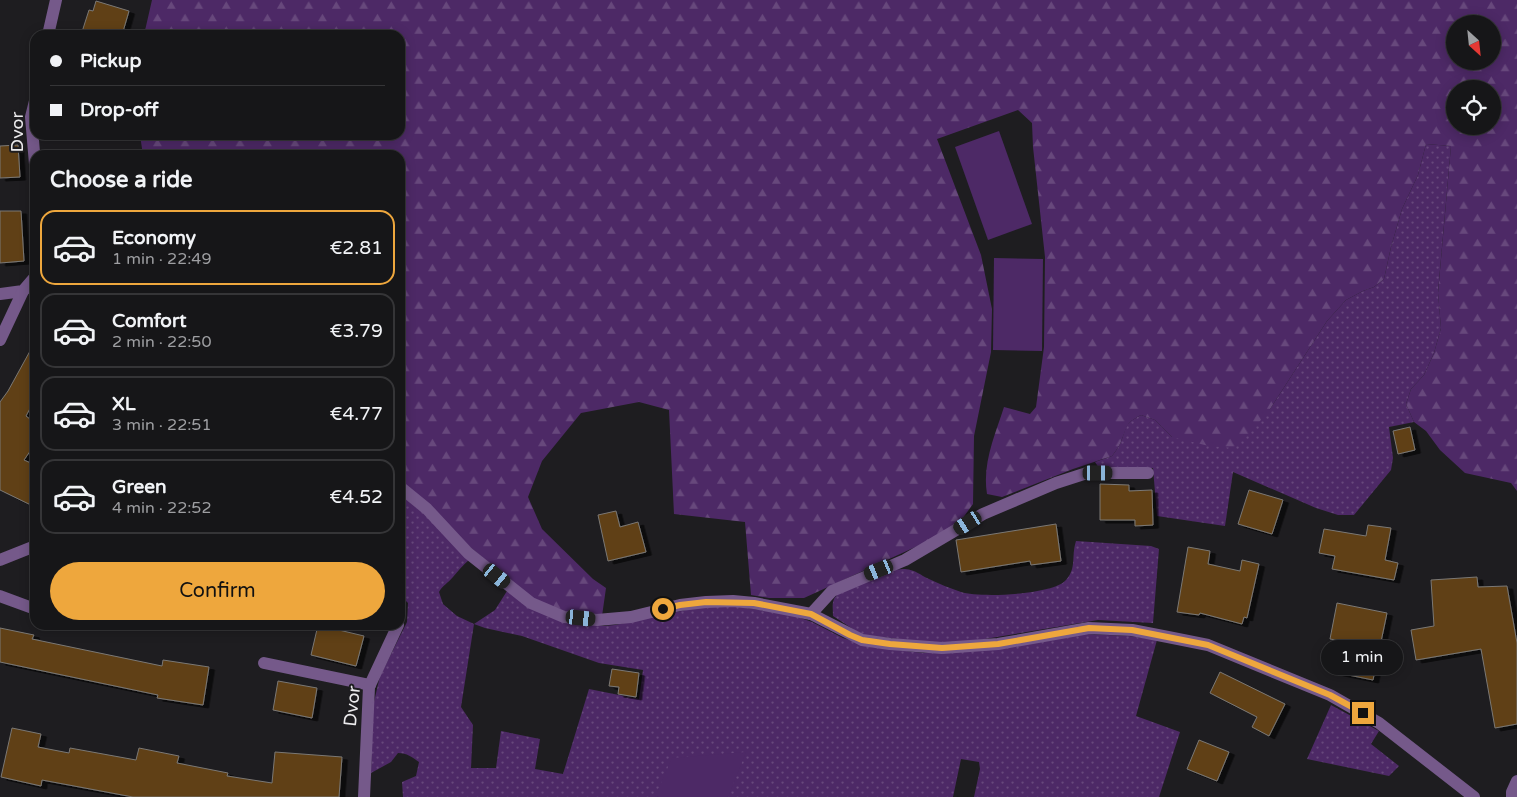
<!DOCTYPE html>
<html lang="en">
<head>
<meta charset="utf-8">
<style>
	body { margin:0; font-family:"Varela Round",sans-serif; background:#232325; color:#f1f3f6; height:100vh; display:flex; flex-direction:column; font-size:19px; white-space:nowrap }
	* { box-sizing:border-box; margin:0 }
	p { font-size:16px; color:#9e9fa2 }
	.icon { flex:none; width:28px; height:28px; fill:none; stroke:currentColor; stroke-width:2; stroke-linecap:round; stroke-linejoin:round }
	.map { position:relative; flex:1; overflow:hidden }
	.drawer { position:absolute; left:30px; top:150px; width:375px; height:480px; display:flex; flex-direction:column; background:#161618; border-radius:15px; box-shadow:0 2px 12px #0003,0 0 0 1px #353537 }
	.drawer>* { flex:none }
	.hud { position:absolute; left:30px; top:30px; width:375px; height:110px; border-radius:15px; box-shadow:0 2px 12px #0003,0 0 0 1px #353537; display:grid; align-content:center; height:110px; padding:0 20px; background:#161618 }
	.needle { width:32px; rotate:153deg }
	.controls { position:absolute; left:1446px; top:15px; display:grid; gap:10px }
	.controls a { display:grid; place-items:center; width:55px; height:55px; border-radius:50%; background:#161618; box-shadow:0 2px 12px #0003,0 0 0 1px #353537; font-size:25px }
	.end { position:absolute; width:22px; height:22px; margin:-11px; border:6px solid #eea73d; background:#111; box-shadow:0 0 0 2px #111 }
	.from { border-radius:50% }
	.bubble { position:absolute; height:35px; border-radius:18px; background:#161618; box-shadow:0 2px 12px #0003,0 0 0 1px #353537; font-size:16px; font-weight:600; line-height:35px; text-align:center }
	.car { position:absolute; width:15px; height:30px; margin:-15px -8px; border-radius:6px; box-shadow:0 0 4px 1px #0007; background:linear-gradient(#222 24%,#8ab4d8 0 40%,#222 0 76%,#8ab4d8 0 86%,#222 0) }
	.hud b { display:flex; align-items:center; gap:18px; height:48px; font-size:19px }
	.hud b+b { border-top:1px solid #353537 }
	.hud i { width:12px; height:12px; background:#f1f3f6 }
	ul { padding:0; list-style:none }
	li { display:flex; align-items:center; gap:15px; height:75px; margin:0 10px 8px; padding:0 10px; border:2px solid #353537; border-radius:15px }
	li div { flex:1 }
	li b { display:block; font-size:19px }
	li em { font-style:normal; font-weight:600 }
	li.selected { border-color:#eea73d }
	li>.icon { width:45px; height:45px; stroke-width:1.5 }
	h2 { padding:0 20px; font-size:22px; line-height:60px }
	.action { display:flex; gap:10px; margin-top:auto; padding:10px 20px }
	.action a { flex:1; height:58px; border-radius:30px; background:#eea73d; color:#111; font-size:20px; font-weight:600; line-height:58px; text-align:center }
	.map>svg:first-child { display:block }
	.grass { fill:url(#grass-dots); fill-rule:evenodd }
	.forest { fill:url(#forest-firs); fill-rule:evenodd }
	.park { fill:#4d2966 }
	.building { fill:#604115; stroke:#7b7875; filter:url(#shadow) }
	.lines { fill:none; stroke-linecap:round; stroke-linejoin:round }
	.minor { stroke:#75598a; stroke-width:12 }
	.route { stroke:#eea73d; stroke-width:6 }
	.labels { text-anchor:middle; stroke-width:4; stroke-linejoin:round; paint-order:stroke }
	.street-label { font-size:18px; fill:#ecebed; stroke:#1e1d20 }
</style>
</head>
<body>
<div class="map">
<svg width="1517" height="797" viewBox="0 0 1517 797">
	<defs>
		<pattern id="grass-dots" width="8" height="8" patternUnits="userSpaceOnUse" patternTransform="scale(1.25)"><rect width="8" height="8" fill="#4d2966"/><path d="M2 2h.1M6 6h.1" fill="none" stroke="#67487c" stroke-width="1.8" stroke-linecap="round"/></pattern>
		<pattern id="forest-firs" width="22" height="20" patternUnits="userSpaceOnUse" patternTransform="scale(1.25)"><rect width="22" height="20" fill="#4d2966"/><path d="M5 1l3.5 6h-7zM16 11l3.5 6h-7z" fill="#67487c"/></pattern>
		<filter id="shadow"><feDropShadow dx="5.5" dy="3" stdDeviation="0" flood-color="#0009"/></filter>
	</defs>
	<rect width="100%" height="100%" fill="#1e1d20"/>
	<g class="grass">
		<path d="M1426,144L1451,146L1438,292L1441,328L1434,353L1424,375L1411,389L1406,404L1414,422L1389,427L1393,458L1391,470L1354,515H1338L1316,508L1233,472L1225,526L1157,516L1153,468L1131,471L1099,468L1095,462L1112,456C1116,451 1120,445 1122,439C1128,423 1125,424 1141,415L1155,420L1172,437L1270,409L1327,321L1346,300L1363,291L1374,287L1384,279L1391,247L1402,209L1418,175Z"/>
		<path d="M400,494L427,516L470,559C463,565 458,571 453,577C448,583 443,585 439,592L443,604L457,616L474,624L495,610L507,591L564,621L604,626L615,625L700,607H738L789,614L812,622L843,638L871,647L924,653L1001,649L1084,634L1129,636L1157,640L1136,716L1180,732L1159,797H974L980,769L979,762L961,759L953,797H403L402,782L416,776L419,762C412,757 407,753 398,753L391,762L371,773L373,706L380,676L407,622L408,603L400,595ZM474,624L485,628L522,636L599,663L643,670L639,699L589,689L563,774L535,769L540,739L501,731L496,768H471L473,725L461,707Z"/>
		<path d="M1076,541L1151,546L1159,549L1153,623L1098,620L961,643L927,642L862,635L833,616C833,609 831,600 837,595C841,591 879,574 886,572C891,570 899,569 905,569C916,570 920,575 929,579C939,584 950,588 961,592C980,598 1053,595 1066,580C1077,568 1071,557 1076,541Z"/>
		<polygon points="1331,705 1379,731 1371,744 1399,766 1389,776 1307,759"/>
	</g>
	<path class="forest" d="M152,0H1517V491L1511,483L1465,473L1440,450L1426,431L1414,422L1406,404L1411,389L1424,375L1434,353L1441,328L1438,293L1451,146L1426,144L1418,175L1402,209L1391,247L1384,279L1374,287L1363,291L1346,300L1327,321L1270,409L1250,433L1234,448L1209,446L1172,437L1155,420L1141,415C1125,424 1129,423 1122,439C1120,445 1116,451 1112,456L1073,469L1002,497L987,494C982,464 995,435 1004,407L1030,414L1036,407L1044,347L1045,257L1033,147L1032,123L1018,110L937,139L981,255L992,309L991,352L974,436L973,504L960,522L935,538L804,598H769L751,595L745,522L674,514L669,410L639,402L581,413L542,461L528,497L542,529L593,579L606,588L602,616L569,613L533,599L453,533L400,480V155H143L140,135H400V35H144ZM1455,24H1492V61H1455ZM1455,89H1492V126H1455Z"/>
	<g class="park">
		<polygon points="999,131 1032,224 988,240 955,147"/>
		<polygon points="994,258 1043,259 1042,351 993,350"/>
		<polygon points="746,752 728,797 655,797 672,758"/>
	</g>
	<g class="building">
		<polygon points="96,1 129,11 122,35 81,35 89,10 93,11"/>
		<polygon points="18,145 20,177 0,178 0,146"/>
		<polygon points="0,211 21,211 24,261 0,263"/>
		<polygon points="35,342 35,399 26,416 35,423 35,444 24,460 35,465 35,507 0,490 0,402 8,391"/>
		<polygon points="1410,427 1415,450 1398,454 1393,431"/>
		<polygon points="1100,484 1129,485 1129,491 1152,490 1153,525 1135,526 1135,520 1100,520"/>
		<polygon points="1249,490 1283,500 1272,534 1238,524"/>
		<polygon points="616,511 620,527 638,522 646,552 608,561 598,515"/>
		<polygon points="1056,524 1061,561 1031,565 1030,561 961,572 956,540"/>
		<polygon points="1368,525 1391,528 1385,560 1398,563 1394,580 1332,569 1335,556 1319,553 1324,529 1366,536"/>
		<polygon points="1188,547 1210,551 1208,564 1240,571 1242,560 1259,564 1247,618 1244,617 1242,624 1200,613 1199,615 1177,612"/>
		<polygon points="1477,577 1478,587 1507,586 1517,643 1517,724 1495,728 1481,649 1416,660 1411,630 1434,626 1431,580"/>
		<polygon points="1337,603 1387,613 1373,680 1329,671 1336,640 1330,639"/>
		<polygon points="318,625 364,636 356,666 311,655"/>
		<polygon points="0,628 34,635 32,639 162,666 163,660 209,667 203,705 157,698 158,695 0,662"/>
		<polygon points="612,669 639,673 636,697 618,694 619,687 609,686"/>
		<polygon points="1220,672 1285,704 1269,736 1252,727 1257,717 1210,693"/>
		<polygon points="278,681 317,688 312,718 273,710"/>
		<polygon points="12,728 41,734 38,747 69,753 70,748 136,760 139,748 179,756 177,763 228,773 227,776 272,783 275,752 342,757 339,797 133,797 42,780 41,786 1,777"/>
		<polygon points="1199,740 1229,752 1217,781 1187,769"/>
	</g>
	<g class="lines">
		<g class="minor">
			<polyline points="48,35 56,0"/>
			<polyline points="35,101 31,117 35,164"/>
			<polyline points="0,294 23,291 35,277"/>
			<polyline points="0,340 23,291"/>
			<polyline points="400,487 427,509 468,553 531,603 564,617 597,620 631,617 680,605 706,602 733,601 754,603 811,614 862,640 890,644 942,648 998,644 1089,628 1132,630 1168,637 1208,645 1330,695 1379,723 1474,797"/>
			<polyline points="0,560 35,546"/>
			<polyline points="0,596 35,609"/>
			<polyline points="811,614 832,591 905,560 983,514 1056,483 1087,473 1148,473"/>
			<polyline points="264,663 370,685"/>
			<polyline points="364,797 369,687 398,625"/>
			<polyline points="1512,797 1512,792 1517,781"/>
		</g>
	</g>
	<g class="lines">
		<polyline class="route" points="663,609 680,605 706,602 754,603 811,614 850,635 862,640 890,644 942,648 998,644 1089,628 1132,630 1208,645 1330,695 1363,713"/>
	</g>
	<g class="labels">
		<g class="street-label">
			<text transform="translate(17 132) rotate(-90)" y="6">Dvor</text>
			<text transform="translate(352 706) rotate(-84)" y="6">Dvor</text>
		</g>
	</g>
</svg>
<div class="controls">
<a><svg class="needle" viewBox="-14 -14 28 28"><path d="M0-13l5 13h-10z" fill="#e53935"/><path d="M0 13l5-13h-10z" fill="#9e9fa2"/></svg></a>
<a><svg class="icon" aria-label="locate" viewBox="0 0 24 24"><circle cx="12" cy="12" r="6"/><path d="M12 2v4M12 18v4M2 12h4M18 12h4"/></svg></a>
</div>
<i class="end from" style="left:663px;top:609px"></i>
<i class="end" style="left:1363px;top:713px"></i>
<div class="bubble" style="left:1321px;top:640px;width:82px">1 min</div>
<i class="car" style="left:1098px;top:473px;rotate:90deg"></i>
<i class="car" style="left:968px;top:523px;rotate:238deg"></i>
<i class="car" style="left:879px;top:570px;rotate:248deg"></i>
<i class="car" style="left:497px;top:576px;rotate:129deg"></i>
<i class="car" style="left:581px;top:618px;rotate:96deg"></i>
<div class="hud">
<b><i class="from"></i>Pickup</b>
<b><i></i>Drop-off</b>
</div>
<section class="drawer">
<h2>Choose a ride</h2>
<ul>
<li class="selected"><svg class="icon" aria-label="car" viewBox="0 0 24 24"><path d="M5 17H2v-5l4-1 3-4h7l3 4 3 1v5h-3M9 17h6M6 11h13"/><circle cx="7" cy="17" r="2"/><circle cx="17" cy="17" r="2"/></svg><div><b>Economy</b><p>1 min · 22:49</p></div><em>€2.81</em></li>
<li><svg class="icon" aria-label="car" viewBox="0 0 24 24"><path d="M5 17H2v-5l4-1 3-4h7l3 4 3 1v5h-3M9 17h6M6 11h13"/><circle cx="7" cy="17" r="2"/><circle cx="17" cy="17" r="2"/></svg><div><b>Comfort</b><p>2 min · 22:50</p></div><em>€3.79</em></li>
<li><svg class="icon" aria-label="car" viewBox="0 0 24 24"><path d="M5 17H2v-5l4-1 3-4h7l3 4 3 1v5h-3M9 17h6M6 11h13"/><circle cx="7" cy="17" r="2"/><circle cx="17" cy="17" r="2"/></svg><div><b>XL</b><p>3 min · 22:51</p></div><em>€4.77</em></li>
<li><svg class="icon" aria-label="car" viewBox="0 0 24 24"><path d="M5 17H2v-5l4-1 3-4h7l3 4 3 1v5h-3M9 17h6M6 11h13"/><circle cx="7" cy="17" r="2"/><circle cx="17" cy="17" r="2"/></svg><div><b>Green</b><p>4 min · 22:52</p></div><em>€4.52</em></li>
</ul>
<div class="action"><a>Confirm</a></div>
</section>
</div>
</body>
</html>
